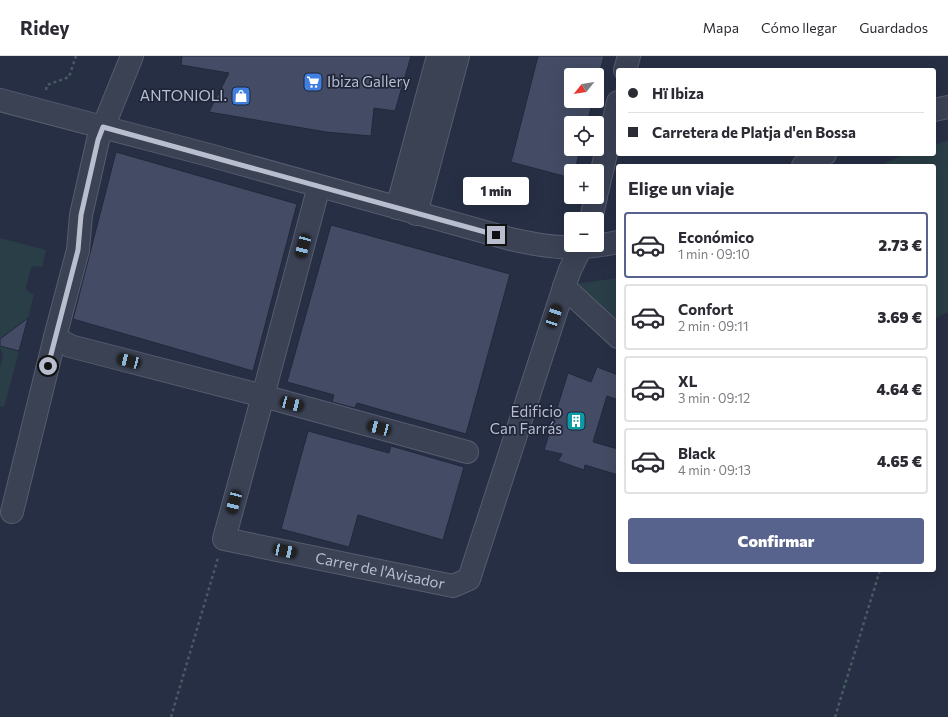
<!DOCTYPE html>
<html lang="es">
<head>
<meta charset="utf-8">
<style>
	body { margin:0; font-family:Commissioner,sans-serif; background:#f7f7f7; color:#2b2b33; height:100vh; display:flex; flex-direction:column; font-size:15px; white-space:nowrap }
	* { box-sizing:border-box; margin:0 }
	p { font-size:13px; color:#7c7c81 }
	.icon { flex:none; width:22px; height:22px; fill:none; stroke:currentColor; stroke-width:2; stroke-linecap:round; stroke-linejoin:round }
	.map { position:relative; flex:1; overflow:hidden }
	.drawer { position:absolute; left:616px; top:108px; width:320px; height:408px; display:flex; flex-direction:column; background:#fff; border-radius:4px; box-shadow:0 4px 16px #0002 }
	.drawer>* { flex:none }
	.hud { position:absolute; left:616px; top:12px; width:320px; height:88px; border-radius:4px; box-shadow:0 4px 16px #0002; display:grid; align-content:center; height:88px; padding:0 12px; background:#fff }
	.needle { width:26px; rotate:240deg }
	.controls { position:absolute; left:564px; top:12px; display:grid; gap:8px }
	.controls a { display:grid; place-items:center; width:40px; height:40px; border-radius:4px; background:#fff; box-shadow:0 4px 16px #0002; font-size:20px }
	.end { position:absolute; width:18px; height:18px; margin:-9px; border:5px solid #b9bece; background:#111; box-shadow:0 0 0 2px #111 }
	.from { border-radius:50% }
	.bubble { position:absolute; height:28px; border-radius:4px; background:#fff; box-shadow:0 4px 16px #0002; font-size:13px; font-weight:800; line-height:28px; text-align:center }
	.car { position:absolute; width:12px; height:24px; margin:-12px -6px; border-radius:5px; box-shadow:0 0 3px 1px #0007; background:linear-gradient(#222 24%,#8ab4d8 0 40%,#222 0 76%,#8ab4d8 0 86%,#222 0) }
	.hud b { display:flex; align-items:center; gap:14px; height:38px; font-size:15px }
	.hud b+b { border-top:1px solid #e1e1e2 }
	.hud i { width:10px; height:10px; background:#2b2b33 }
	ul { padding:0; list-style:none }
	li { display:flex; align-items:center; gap:12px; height:66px; margin:0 8px 6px; padding:0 4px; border:2px solid #e1e1e2; border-radius:4px }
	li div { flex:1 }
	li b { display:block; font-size:15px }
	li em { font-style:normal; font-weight:800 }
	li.current { border-color:#58638d }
	li>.icon { width:36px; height:36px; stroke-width:1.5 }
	h2 { padding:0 12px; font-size:18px; line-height:48px }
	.action { display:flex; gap:8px; margin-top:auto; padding:8px 12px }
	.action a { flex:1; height:46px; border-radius:4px; background:#58638d; color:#fff; font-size:16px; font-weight:800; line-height:46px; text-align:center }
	header { display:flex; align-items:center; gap:24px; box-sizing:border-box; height:56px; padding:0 20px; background:#fff; border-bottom:1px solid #e1e1e2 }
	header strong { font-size:19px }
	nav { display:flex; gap:22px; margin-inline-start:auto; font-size:14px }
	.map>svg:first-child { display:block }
	.green { fill:#293e46 }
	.building { fill:#444c65; stroke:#22283c }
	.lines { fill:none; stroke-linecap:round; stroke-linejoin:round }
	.minor-casing { stroke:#575c6f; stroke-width:24 }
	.path { stroke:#475b62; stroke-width:2.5; stroke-dasharray:3 3; stroke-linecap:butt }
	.minor { stroke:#3b4254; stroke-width:22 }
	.route { stroke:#b9bece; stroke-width:5 }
	.labels { text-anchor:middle; stroke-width:3.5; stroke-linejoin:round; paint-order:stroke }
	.poi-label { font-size:15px; fill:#b9bece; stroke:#20263a; text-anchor:end }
	.street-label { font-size:15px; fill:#b9bece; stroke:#20263a }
</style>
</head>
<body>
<header>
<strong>Ridey</strong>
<nav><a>Mapa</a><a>Cómo llegar</a><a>Guardados</a></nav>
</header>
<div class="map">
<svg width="948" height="661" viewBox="0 0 948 661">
	<rect width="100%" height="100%" fill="#272f45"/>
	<g class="green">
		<path d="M948,84V256L934,263V110H880C903,97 909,98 934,98V89Z"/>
		<path d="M0,182L46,194L42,211L34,210L31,212L26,231C27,236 30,237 34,238L26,271L22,270L14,273L9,292L19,295L4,351L0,350V312L3,299L0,292Z"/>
		<polygon points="618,222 618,264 575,228"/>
	</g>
	<g class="building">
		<polygon points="182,0 411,0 395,55 374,52 371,80 326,76 209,56 229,17 181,9"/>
		<polygon points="538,0 604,0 597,28 597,19 571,19 571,45 593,45 587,67 571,67 571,93 580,93 575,115 571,115 571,122 511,106"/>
		<polygon points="116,96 297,148 253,315 73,263"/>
		<polygon points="331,169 510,218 466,378 357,347 355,352 332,346 334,339 287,326"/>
		<polygon points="28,262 19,295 0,290 0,283"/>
		<polygon points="597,311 618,319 618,344 607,340 593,386 618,393 618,419 585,409 584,414 558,405 562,398 544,394 568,317 591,326"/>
		<polygon points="308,375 389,397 391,390 464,411 443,484 358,459 349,491 281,473"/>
	</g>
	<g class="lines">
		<defs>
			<g id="minor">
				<polyline points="132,0 98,84 81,159 78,194 55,281 70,290 263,340 319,130"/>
				<polyline points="625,14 629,0"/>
				<path d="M0,44L209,99L510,183C549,192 578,195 618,186"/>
				<polyline points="934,54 948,51"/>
				<polyline points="803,110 825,98"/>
				<polyline points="597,136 618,46"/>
				<polyline points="397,152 438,0"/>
				<polyline points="416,158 458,0"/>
				<polyline points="591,163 596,141"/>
				<polyline points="564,231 618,281"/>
				<path id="s1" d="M467,396L263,340L224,483L453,530L469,523L564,231L570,214L582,189"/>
				<polyline points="12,456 55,281"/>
			</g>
		</defs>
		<use href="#minor" class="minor-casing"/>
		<g class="path">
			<polyline points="46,34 47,29 69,21 76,0"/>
			<polyline points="171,661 218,502"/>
			<polyline points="835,661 880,514"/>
		</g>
		<use href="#minor" class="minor"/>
	</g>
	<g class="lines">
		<polyline class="route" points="48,310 78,194 81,159 98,84 103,71 496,179"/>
	</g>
	<defs>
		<symbol id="supermarket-square" viewBox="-11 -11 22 22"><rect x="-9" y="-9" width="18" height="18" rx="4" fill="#3f7fe0" stroke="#20263a"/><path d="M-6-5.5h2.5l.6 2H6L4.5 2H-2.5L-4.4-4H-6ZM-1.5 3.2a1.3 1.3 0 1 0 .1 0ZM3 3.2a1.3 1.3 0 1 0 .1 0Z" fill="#fff"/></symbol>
		<symbol id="shop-square" viewBox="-11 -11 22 22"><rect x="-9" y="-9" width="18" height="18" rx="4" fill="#3f7fe0" stroke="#20263a"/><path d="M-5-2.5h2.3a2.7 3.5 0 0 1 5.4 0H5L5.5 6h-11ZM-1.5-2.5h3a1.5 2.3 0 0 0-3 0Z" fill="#fff"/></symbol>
		<symbol id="building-square" viewBox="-11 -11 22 22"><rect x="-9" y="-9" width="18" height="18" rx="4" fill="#0f9aa8" stroke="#20263a"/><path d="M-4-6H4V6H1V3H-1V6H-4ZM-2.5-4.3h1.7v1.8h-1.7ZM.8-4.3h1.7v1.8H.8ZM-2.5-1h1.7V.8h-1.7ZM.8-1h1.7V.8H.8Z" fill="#fff"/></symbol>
	</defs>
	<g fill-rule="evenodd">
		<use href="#supermarket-square" x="302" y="15" width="22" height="22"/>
		<use href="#shop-square" x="230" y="29" width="22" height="22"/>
		<use href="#building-square" x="565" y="354" width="22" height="22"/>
	</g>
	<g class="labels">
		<g class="poi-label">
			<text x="327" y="31" text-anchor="start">Ibiza Gallery</text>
			<text x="227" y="45">ANTONIOLI.</text>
			<text x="562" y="361">Edificio<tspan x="562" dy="17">Can Farrás</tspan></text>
		</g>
		<g class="street-label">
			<text dy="5" stroke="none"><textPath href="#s1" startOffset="519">Carrer de l'Avisador</textPath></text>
		</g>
	</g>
</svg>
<div class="controls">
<a><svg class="needle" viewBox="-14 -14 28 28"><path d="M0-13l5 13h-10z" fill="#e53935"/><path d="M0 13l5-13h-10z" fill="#7c7c81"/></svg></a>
<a><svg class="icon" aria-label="locate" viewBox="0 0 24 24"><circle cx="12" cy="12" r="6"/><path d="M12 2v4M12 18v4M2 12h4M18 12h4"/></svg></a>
<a>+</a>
<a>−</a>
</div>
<i class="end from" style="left:48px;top:310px"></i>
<i class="end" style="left:496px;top:179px"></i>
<div class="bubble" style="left:463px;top:121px;width:66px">1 min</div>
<i class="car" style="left:303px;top:190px;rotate:195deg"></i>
<i class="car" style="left:554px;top:260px;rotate:18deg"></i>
<i class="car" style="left:129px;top:305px;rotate:285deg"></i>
<i class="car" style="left:292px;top:348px;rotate:105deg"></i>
<i class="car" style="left:379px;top:372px;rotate:285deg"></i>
<i class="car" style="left:234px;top:446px;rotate:195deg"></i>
<i class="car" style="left:285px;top:495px;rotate:102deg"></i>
<div class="hud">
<b><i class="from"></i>Hï Ibiza</b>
<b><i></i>Carretera de Platja d'en Bossa</b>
</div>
<section class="drawer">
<h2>Elige un viaje</h2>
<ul>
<li class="current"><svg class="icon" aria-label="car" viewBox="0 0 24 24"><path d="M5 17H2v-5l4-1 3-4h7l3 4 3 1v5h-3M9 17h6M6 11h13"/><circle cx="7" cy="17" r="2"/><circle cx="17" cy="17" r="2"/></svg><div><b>Económico</b><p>1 min · 09:10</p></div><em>2.73 €</em></li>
<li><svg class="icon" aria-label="car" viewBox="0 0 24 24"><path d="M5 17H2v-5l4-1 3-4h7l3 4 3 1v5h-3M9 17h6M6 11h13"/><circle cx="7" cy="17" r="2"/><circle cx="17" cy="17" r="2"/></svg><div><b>Confort</b><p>2 min · 09:11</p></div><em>3.69 €</em></li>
<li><svg class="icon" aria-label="car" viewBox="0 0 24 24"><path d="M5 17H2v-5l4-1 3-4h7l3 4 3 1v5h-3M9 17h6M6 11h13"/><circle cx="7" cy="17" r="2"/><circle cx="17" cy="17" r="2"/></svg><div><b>XL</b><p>3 min · 09:12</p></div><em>4.64 €</em></li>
<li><svg class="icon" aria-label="car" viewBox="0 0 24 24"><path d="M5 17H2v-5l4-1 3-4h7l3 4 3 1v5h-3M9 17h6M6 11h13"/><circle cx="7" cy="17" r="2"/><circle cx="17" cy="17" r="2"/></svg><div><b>Black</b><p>4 min · 09:13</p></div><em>4.65 €</em></li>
</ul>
<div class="action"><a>Confirmar</a></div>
</section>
</div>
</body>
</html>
